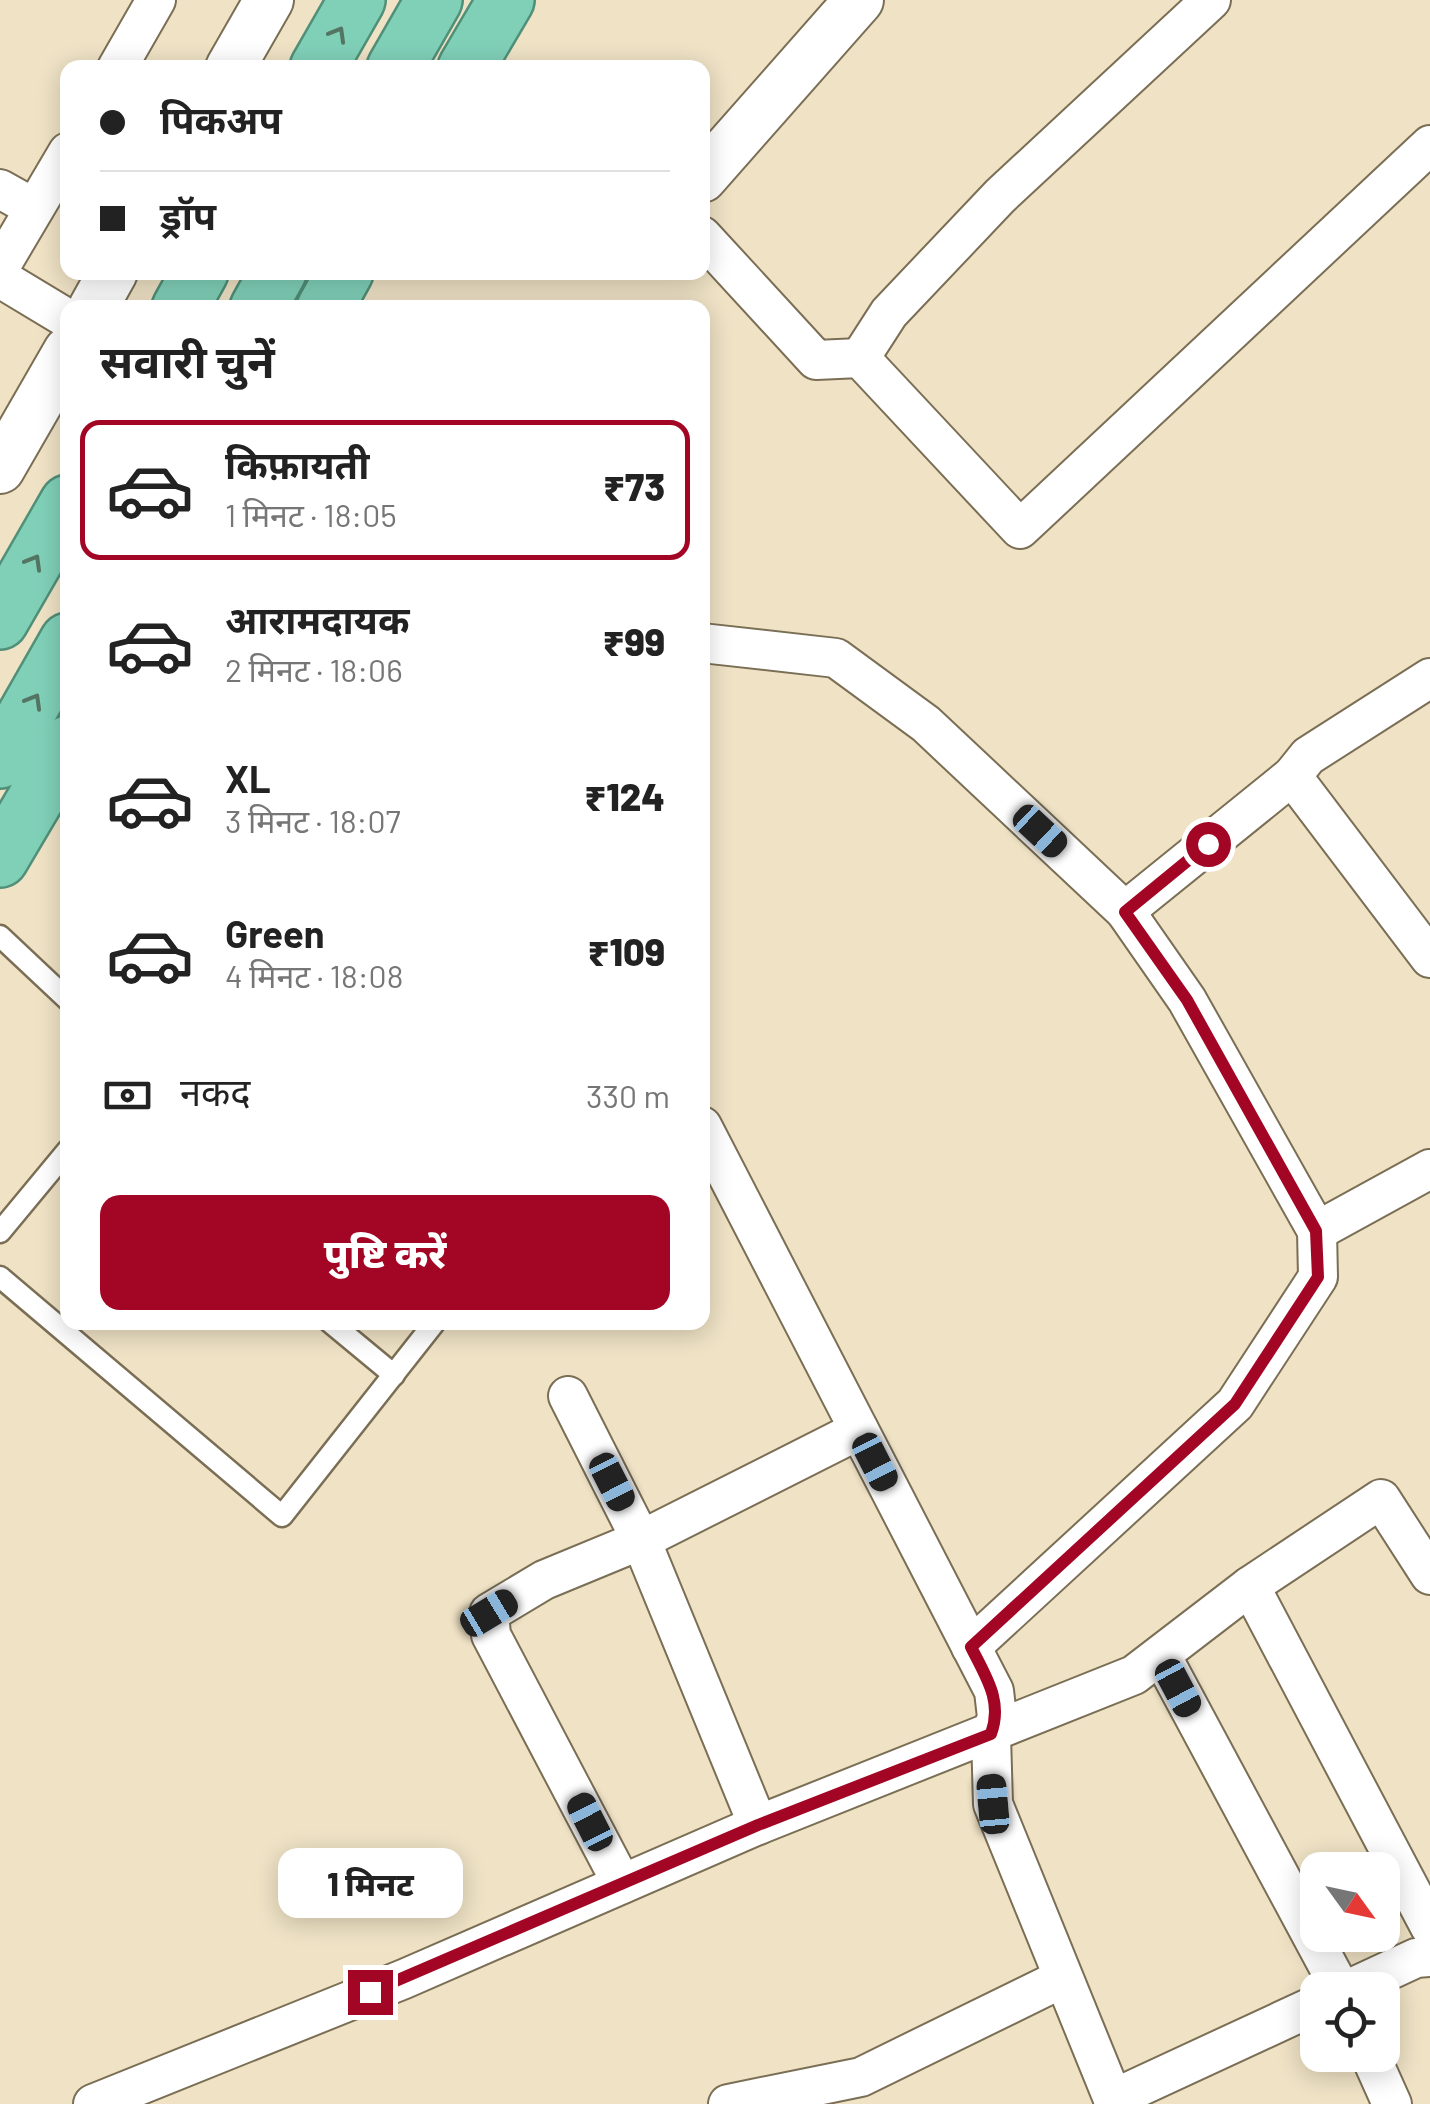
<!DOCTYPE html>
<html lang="hi">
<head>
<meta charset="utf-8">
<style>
	body { margin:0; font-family:Barlow,"Noto Sans Devanagari",sans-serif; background:#f2f2f2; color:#222; height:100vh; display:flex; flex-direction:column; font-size:38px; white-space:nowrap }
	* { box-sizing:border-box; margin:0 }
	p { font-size:32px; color:#767676 }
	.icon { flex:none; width:55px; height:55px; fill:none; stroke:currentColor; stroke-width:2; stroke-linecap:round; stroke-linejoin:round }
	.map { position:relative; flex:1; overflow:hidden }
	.panel { position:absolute; left:60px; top:300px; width:650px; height:1030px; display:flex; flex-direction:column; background:#fff; border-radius:20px; box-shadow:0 5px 25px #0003 }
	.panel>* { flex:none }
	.banner { position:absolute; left:60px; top:60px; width:650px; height:220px; border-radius:20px; box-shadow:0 5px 25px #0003; display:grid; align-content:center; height:220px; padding:0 40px; background:#fff }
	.needle { width:65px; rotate:123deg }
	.controls { position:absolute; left:1300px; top:1852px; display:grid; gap:20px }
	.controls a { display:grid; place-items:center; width:100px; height:100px; border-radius:20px; background:#fff; box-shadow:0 5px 25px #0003; font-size:50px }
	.end { position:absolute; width:45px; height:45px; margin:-22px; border:12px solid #a30625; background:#fff; box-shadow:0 0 0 5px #fff }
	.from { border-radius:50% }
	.bubble { position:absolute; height:70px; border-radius:20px; background:#fff; box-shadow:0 5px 25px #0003; font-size:32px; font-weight:800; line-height:70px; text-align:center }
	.car { position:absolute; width:30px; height:60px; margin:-30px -15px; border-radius:12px; box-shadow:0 0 8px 2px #0007; background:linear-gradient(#222 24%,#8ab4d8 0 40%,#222 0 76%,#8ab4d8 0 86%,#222 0) }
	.banner b { display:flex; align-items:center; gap:35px; height:95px; font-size:38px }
	.banner b+b { border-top:2px solid #e0e0e0 }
	.banner i { width:25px; height:25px; background:#222 }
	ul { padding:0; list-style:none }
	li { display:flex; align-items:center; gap:30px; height:140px; margin:0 20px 15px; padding:0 20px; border:5px solid transparent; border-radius:20px }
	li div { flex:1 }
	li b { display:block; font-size:38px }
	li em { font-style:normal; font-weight:800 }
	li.current { border-color:#a30625 }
	li>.icon { width:90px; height:90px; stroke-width:1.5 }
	h2 { padding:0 40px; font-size:45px; line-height:120px }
	.pay { display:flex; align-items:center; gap:25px; height:110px; padding:0 40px; font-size:38px }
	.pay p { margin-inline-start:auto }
	.action { display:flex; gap:20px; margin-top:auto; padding:20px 40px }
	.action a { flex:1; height:115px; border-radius:20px; background:#a30625; color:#fff; font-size:40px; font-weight:800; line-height:115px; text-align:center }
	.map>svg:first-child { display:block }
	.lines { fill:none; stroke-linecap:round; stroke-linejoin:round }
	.service-casing { stroke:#7a6e55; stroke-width:25 }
	.minor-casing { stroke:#7a6e55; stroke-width:42 }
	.tertiary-casing { stroke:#7a6e55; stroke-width:52 }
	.trunk-casing { stroke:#508f78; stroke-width:60 }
	.service { stroke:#fff; stroke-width:20 }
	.minor { stroke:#fff; stroke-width:38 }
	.tertiary { stroke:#fff; stroke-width:48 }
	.trunk { stroke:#80d0b8; stroke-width:55 }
	.oneway { stroke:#547564 }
	.route { stroke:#a30625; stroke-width:12 }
</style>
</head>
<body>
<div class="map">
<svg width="1430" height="2104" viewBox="0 0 1430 2104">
	<rect width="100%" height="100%" fill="#efe2c5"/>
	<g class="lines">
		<defs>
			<g id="service">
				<polyline points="0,936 68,1000"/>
				<polyline points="0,1232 68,1150"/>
				<polyline points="0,1277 282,1516 435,1322"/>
				<polyline points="330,1322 394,1375"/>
			</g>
			<g id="minor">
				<polyline points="117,68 156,0"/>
				<polyline points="0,189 34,208"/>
				<polyline points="702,236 816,360 860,358 1020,529 1430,145"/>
				<polyline points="0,267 68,152"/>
				<polyline points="0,278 68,319"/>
				<polyline points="860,358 889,313 1000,196 1211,0"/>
				<polyline points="702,643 836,658 926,724 1125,911 1187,1000 1317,1231 1318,1277 1235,1404 971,1647"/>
				<polyline points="1292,776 1430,958"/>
				<polyline points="1125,911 1292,776 1308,756 1430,678"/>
				<polyline points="702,1126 994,1691 997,1717 991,1735 993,1804 1115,2104"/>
				<polyline points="1317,1231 1430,1169"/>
				<polyline points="568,1396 641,1540 758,1825"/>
				<polyline points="1250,1586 1430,1927"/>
				<polyline points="1161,1655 1341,1990"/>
				<polyline points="622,1884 491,1635 489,1613 544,1580 641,1540 859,1430"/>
				<polyline points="1347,1990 1416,1958 1430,1957"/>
				<polyline points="1370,2055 1392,2104"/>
				<polyline points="1113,2099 1318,2004"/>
				<polyline points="93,2104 404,1979 758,1825 1134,1675 1250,1586 1381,1499 1430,1575"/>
				<polyline points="728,2104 861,2077 1063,1978"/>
			</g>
			<g id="tertiary">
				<polyline points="230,68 269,0"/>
				<polyline points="702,178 859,0"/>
				<polyline points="93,308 113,272"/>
				<polyline points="0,469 68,351"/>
			</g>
			<g id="trunk">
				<polyline points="318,68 357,0"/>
				<polyline points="395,68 434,0"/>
				<polyline points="466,68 506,0"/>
				<polyline points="180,308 200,272"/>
				<polyline points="258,308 278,272"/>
				<polyline points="325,308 345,272"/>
				<polyline points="0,621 68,503"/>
				<polyline points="0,760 68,641"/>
				<polyline points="0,859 68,744"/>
			</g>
		</defs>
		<use href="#service" class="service-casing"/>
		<use href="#minor" class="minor-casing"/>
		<use href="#tertiary" class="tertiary-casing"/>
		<use href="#trunk" class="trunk-casing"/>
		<use href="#service" class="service"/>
		<use href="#minor" class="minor"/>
		<use href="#tertiary" class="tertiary"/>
		<use href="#trunk" class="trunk"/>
	</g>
	<defs><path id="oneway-chevron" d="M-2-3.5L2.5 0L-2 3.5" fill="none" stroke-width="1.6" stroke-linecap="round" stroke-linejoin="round" transform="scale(2.5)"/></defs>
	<g class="oneway">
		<use href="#oneway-chevron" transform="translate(338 34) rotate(-60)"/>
		<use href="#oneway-chevron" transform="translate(34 562) rotate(-60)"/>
		<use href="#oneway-chevron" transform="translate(34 701) rotate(-60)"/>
	</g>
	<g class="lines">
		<path class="route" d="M370,1992L758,1825L991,1734C1003,1701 986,1677 971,1647L1235,1404L1318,1277L1316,1231L1187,1000L1125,912L1208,844"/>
	</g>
</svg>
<div class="controls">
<a><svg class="needle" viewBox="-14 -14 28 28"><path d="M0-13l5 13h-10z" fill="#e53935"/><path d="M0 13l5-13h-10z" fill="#767676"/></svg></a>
<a><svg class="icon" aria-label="locate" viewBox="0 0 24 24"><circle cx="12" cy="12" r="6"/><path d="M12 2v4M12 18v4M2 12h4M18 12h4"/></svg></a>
</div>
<i class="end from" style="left:1208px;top:844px"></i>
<i class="end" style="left:370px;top:1992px"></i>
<div class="bubble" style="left:278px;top:1848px;width:185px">1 मिनट</div>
<i class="car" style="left:1040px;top:831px;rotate:133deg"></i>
<i class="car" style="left:875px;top:1462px;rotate:153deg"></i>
<i class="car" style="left:612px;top:1482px;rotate:153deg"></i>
<i class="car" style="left:489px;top:1613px;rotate:59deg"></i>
<i class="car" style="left:1178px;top:1688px;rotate:152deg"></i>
<i class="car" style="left:993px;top:1804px;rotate:355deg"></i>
<i class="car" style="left:590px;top:1822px;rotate:333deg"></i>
<div class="banner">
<b><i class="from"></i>पिकअप</b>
<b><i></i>ड्रॉप</b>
</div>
<section class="panel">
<h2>सवारी चुनें</h2>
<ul>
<li class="current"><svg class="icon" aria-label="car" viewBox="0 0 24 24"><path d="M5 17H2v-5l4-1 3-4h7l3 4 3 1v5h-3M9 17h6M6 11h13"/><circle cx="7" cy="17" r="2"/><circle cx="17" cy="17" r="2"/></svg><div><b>किफ़ायती</b><p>1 मिनट · 18:05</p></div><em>₹73</em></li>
<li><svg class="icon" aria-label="car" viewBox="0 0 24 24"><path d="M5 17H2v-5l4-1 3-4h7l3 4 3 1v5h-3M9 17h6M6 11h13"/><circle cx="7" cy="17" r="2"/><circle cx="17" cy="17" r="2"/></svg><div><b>आरामदायक</b><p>2 मिनट · 18:06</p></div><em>₹99</em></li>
<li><svg class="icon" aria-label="car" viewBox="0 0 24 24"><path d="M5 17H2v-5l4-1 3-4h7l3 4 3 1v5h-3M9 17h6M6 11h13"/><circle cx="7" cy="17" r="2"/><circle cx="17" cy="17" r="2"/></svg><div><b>XL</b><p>3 मिनट · 18:07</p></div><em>₹124</em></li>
<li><svg class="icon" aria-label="car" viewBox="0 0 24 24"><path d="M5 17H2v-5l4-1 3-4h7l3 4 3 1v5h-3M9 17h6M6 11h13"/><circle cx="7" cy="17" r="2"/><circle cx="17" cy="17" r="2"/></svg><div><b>Green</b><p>4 मिनट · 18:08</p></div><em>₹109</em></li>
</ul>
<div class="pay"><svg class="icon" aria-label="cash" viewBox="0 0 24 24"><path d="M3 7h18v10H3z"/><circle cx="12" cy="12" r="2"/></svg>नकद<p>330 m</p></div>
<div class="action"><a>पुष्टि करें</a></div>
</section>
</div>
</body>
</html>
